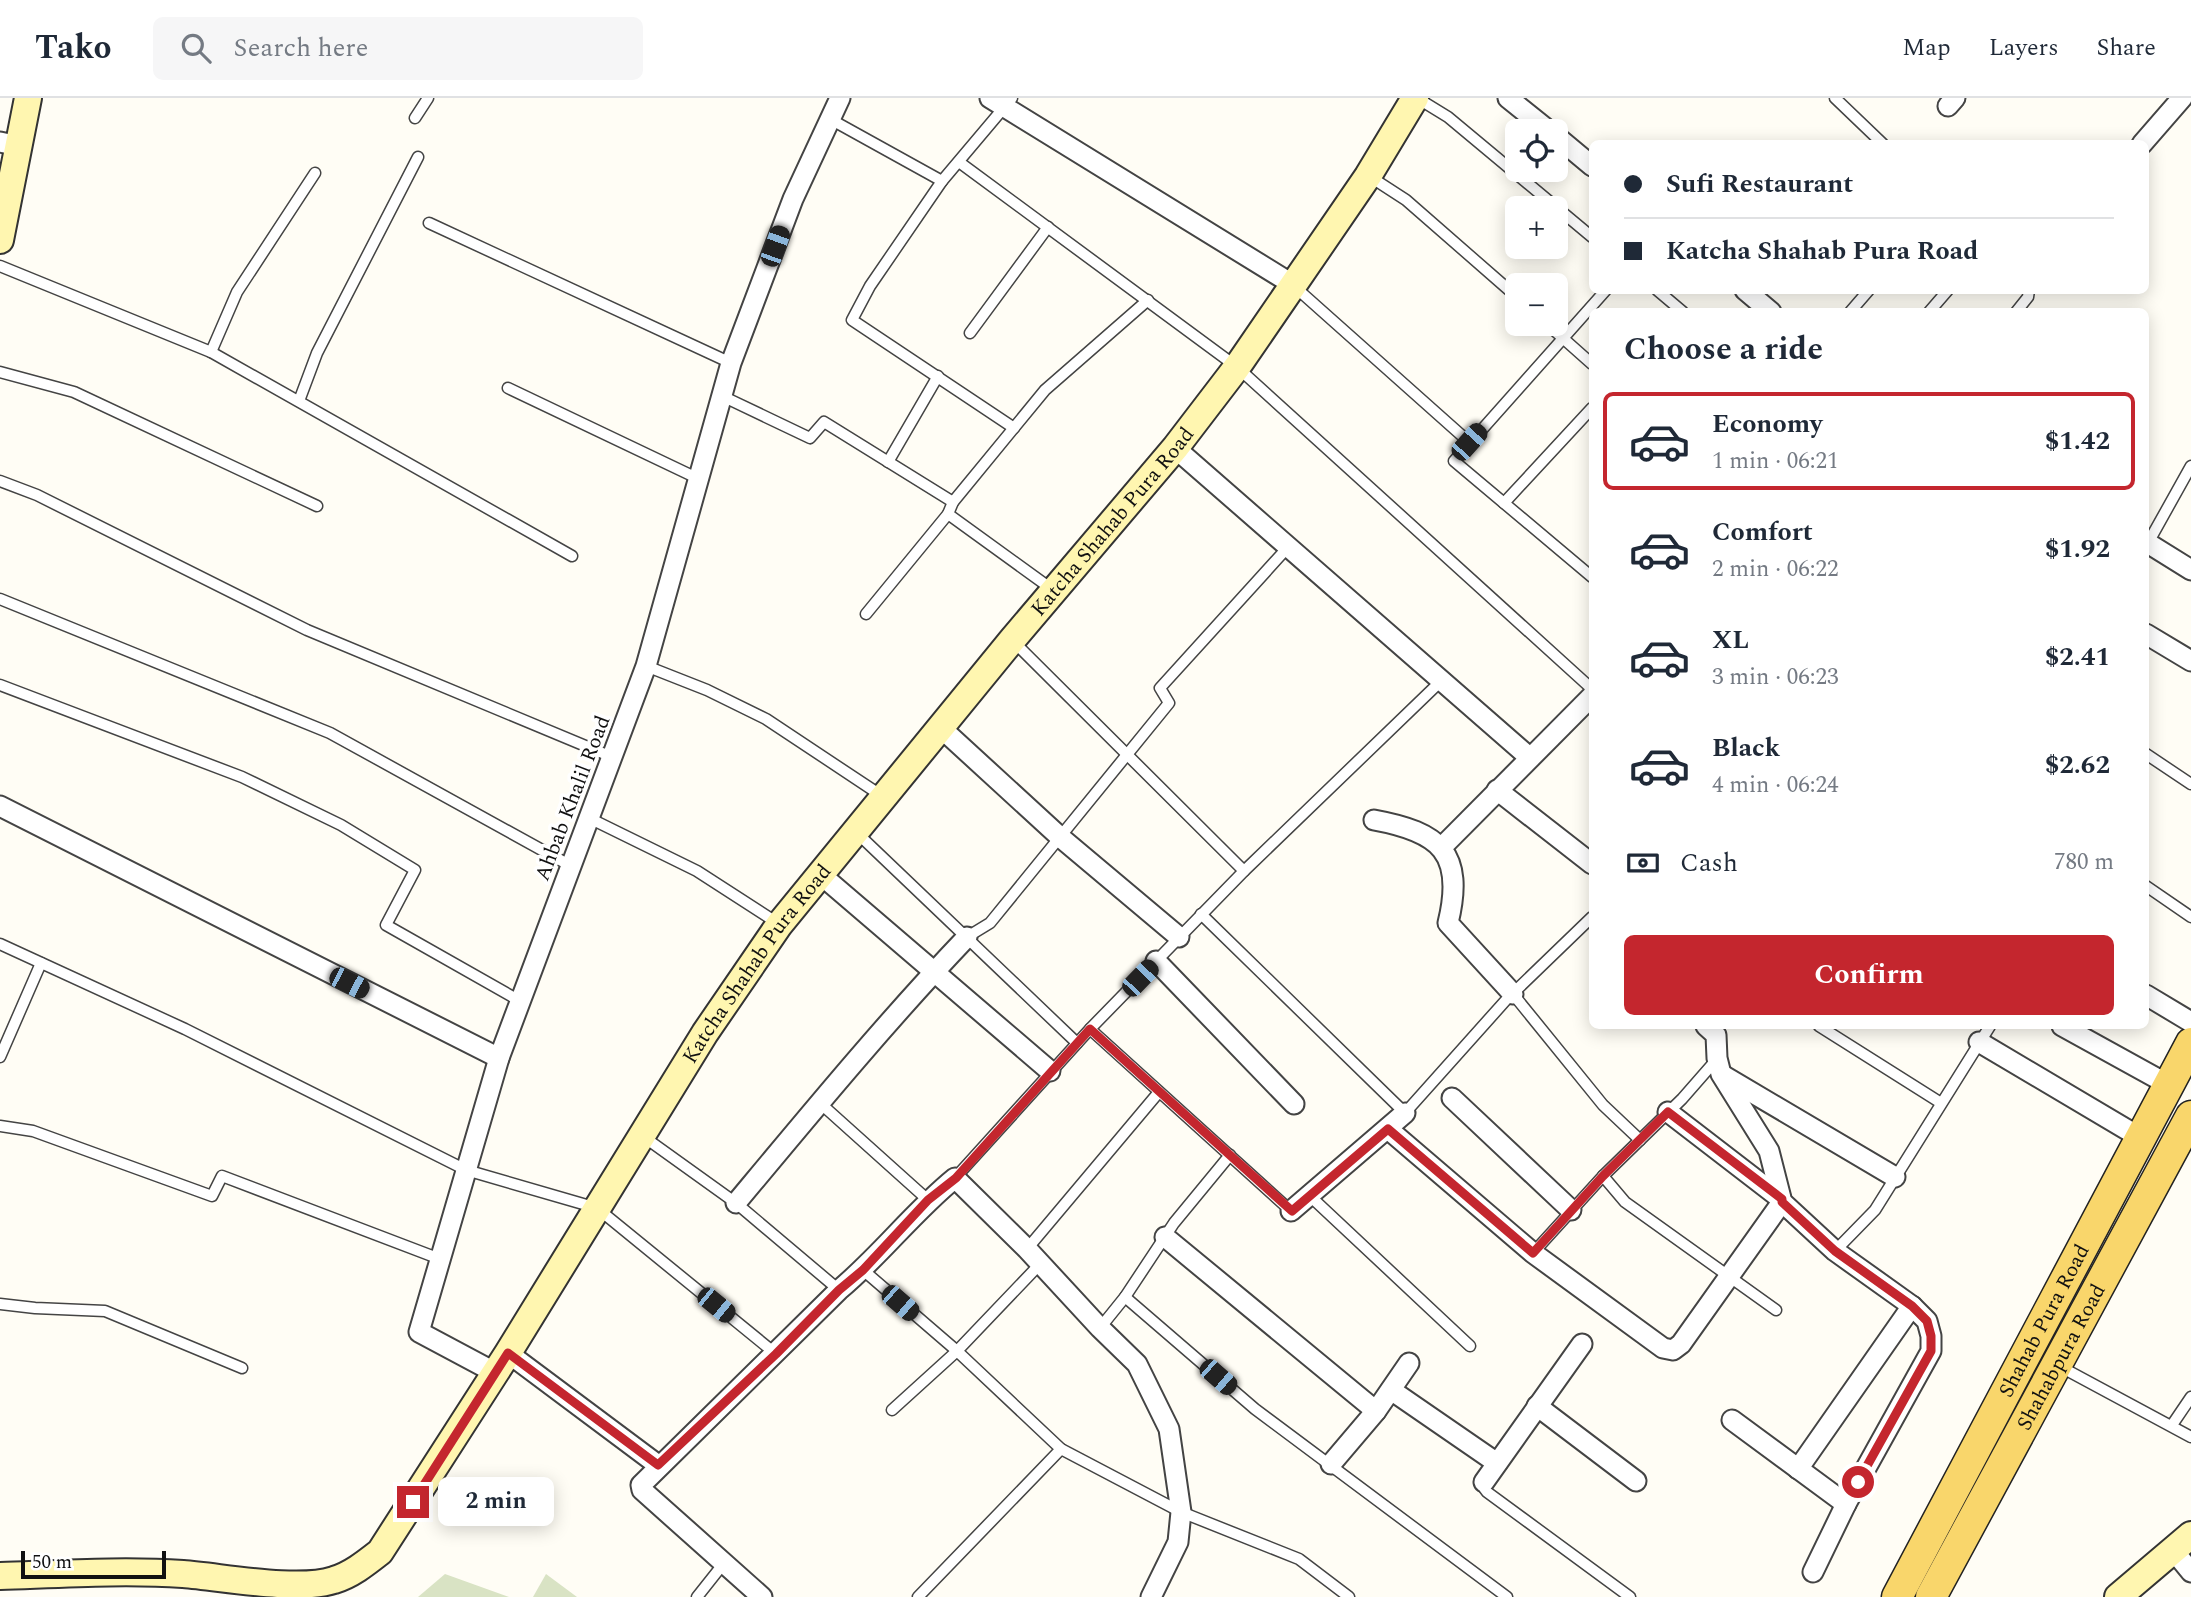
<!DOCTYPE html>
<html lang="en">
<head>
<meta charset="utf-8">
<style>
	body { margin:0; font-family:Spectral,serif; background:#f6f6f7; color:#1f2937; height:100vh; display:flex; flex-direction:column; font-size:26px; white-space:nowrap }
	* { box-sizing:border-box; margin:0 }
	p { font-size:23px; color:#747a83 }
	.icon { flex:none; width:38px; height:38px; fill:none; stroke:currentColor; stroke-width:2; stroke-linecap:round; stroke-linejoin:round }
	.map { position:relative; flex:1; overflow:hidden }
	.details { position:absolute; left:1589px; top:210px; width:560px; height:721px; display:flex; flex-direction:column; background:#fff; border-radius:10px; box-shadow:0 4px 18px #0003 }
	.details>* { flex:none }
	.banner { position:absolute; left:1589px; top:42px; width:560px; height:154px; border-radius:10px; box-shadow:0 4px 18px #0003; display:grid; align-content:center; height:154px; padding:0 35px; background:#fff }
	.buttons { position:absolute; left:1505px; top:21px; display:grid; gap:14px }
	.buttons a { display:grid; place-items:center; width:63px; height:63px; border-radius:10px; background:#fff; box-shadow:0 4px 18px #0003; font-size:35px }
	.scale { position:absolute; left:21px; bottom:18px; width:145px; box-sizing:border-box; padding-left:7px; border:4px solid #111; border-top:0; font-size:19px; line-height:24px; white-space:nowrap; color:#111; -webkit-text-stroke:5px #fff; paint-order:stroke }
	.end { position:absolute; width:32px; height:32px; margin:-16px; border:9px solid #c4262e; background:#fff; box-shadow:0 0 0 4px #fff }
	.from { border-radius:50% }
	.bubble { position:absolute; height:49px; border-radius:10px; background:#fff; box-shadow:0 4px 18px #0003; font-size:23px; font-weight:700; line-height:49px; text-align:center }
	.car { position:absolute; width:21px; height:42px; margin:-21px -10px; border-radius:9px; box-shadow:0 0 5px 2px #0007; background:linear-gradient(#222 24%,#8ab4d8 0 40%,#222 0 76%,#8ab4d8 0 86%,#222 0) }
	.banner b { display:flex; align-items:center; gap:24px; height:66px; font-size:26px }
	.banner b+b { border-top:2px solid #e0e1e3 }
	.banner i { width:18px; height:18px; background:#1f2937 }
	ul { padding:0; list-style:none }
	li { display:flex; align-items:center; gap:21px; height:98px; margin:0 14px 10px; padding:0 21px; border:4px solid transparent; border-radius:10px }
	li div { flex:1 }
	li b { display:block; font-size:26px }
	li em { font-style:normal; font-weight:700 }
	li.current { border-color:#c4262e }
	li>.icon { width:63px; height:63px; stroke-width:1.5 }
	h2 { padding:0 35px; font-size:32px; line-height:84px }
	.pay { display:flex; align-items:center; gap:18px; height:77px; padding:0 35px; font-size:26px }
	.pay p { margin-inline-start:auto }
	.primary-button { display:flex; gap:14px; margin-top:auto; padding:14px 35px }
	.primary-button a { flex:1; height:80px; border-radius:10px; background:#c4262e; color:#fff; font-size:28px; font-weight:700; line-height:80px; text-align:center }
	header { display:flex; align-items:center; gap:42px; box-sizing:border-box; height:98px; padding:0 35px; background:#fff; border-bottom:2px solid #e0e1e3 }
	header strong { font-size:33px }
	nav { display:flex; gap:38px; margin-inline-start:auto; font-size:24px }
	.search { width:490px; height:63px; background:#f6f6f7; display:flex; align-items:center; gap:18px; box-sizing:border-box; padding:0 24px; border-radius:10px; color:#747a83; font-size:26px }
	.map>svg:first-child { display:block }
	.cemetery { fill:#d9e3c4 }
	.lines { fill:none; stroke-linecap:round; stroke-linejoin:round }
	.lane-casing { stroke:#444; stroke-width:13 }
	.street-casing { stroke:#444; stroke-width:23 }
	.secondary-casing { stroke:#333; stroke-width:30 }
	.primary-casing { stroke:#222; stroke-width:33 }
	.lane { stroke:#fff; stroke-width:10 }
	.street { stroke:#fff; stroke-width:19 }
	.secondary { stroke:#fff6b0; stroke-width:26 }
	.primary { stroke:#f9d66b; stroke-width:30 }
	.route { stroke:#c4262e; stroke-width:9 }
	.labels { text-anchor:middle; stroke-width:7; stroke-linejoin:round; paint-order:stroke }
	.street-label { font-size:21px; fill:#111; stroke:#fff }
</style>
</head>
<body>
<header>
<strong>Tako</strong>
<div class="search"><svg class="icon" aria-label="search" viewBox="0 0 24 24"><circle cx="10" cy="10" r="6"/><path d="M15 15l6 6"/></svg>Search here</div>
<nav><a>Map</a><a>Layers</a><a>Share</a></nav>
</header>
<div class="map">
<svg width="2191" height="1499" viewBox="0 0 2191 1499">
	<rect width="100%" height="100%" fill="#fffdf5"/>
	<g class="cemetery">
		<polygon points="445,1476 509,1499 418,1499"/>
		<polygon points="546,1476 577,1499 533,1499"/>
	</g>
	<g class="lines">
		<defs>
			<g id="lane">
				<polyline points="1417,0 1448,19 1592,139"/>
				<polyline points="1835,0 1883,46"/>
				<polyline points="415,20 428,0"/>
				<polyline points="830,21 942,83 1012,0"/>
				<polyline points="959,64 1237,269 1592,591"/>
				<polyline points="1369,78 1406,102 1517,199"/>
				<polyline points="942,83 870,188 852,222 1014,330"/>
				<polyline points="429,125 731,265"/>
				<polyline points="0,168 211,254 572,458"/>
				<polyline points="1295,189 1469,344"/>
				<polyline points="1657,192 1683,214"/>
				<polyline points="1850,214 1869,192"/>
				<polyline points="1929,214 1948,192"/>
				<polyline points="2016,214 2028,199 2029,192"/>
				<polyline points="1547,226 1592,266"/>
				<polyline points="970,235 1048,129"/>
				<polyline points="211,254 237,194 315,75"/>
				<polyline points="0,274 74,294 317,408"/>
				<polyline points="508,290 699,381"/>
				<polyline points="722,298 810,340 824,324 953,404"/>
				<polyline points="299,303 317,255 418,59"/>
				<polyline points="888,364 938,278"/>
				<polyline points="0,383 37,397 307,532 612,659"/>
				<polyline points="1504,405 1592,310"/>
				<polyline points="948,416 1053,492"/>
				<polyline points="2148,445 2191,368"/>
				<polyline points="1592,479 1454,363 1606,192"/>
				<polyline points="0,501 330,635 571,768"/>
				<polyline points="866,516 948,416 953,404 1045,292 1148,202"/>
				<polyline points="1012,542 1244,773"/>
				<polyline points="646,568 707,592 766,621 882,698"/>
				<polyline points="0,587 242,679 341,727 415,772 386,827 520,903"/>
				<polyline points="2146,656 2191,686"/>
				<polyline points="589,720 697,773 779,826"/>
				<polyline points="857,735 1077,945"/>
				<polyline points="2146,788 2191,819"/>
				<polyline points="1201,816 1405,1015 1506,902 1592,819"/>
				<polyline points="967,839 990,825 1169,605 1160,590 1289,448"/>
				<polyline points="0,846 185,931 466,1072 597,1110 776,1256"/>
				<polyline points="1513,896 1603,1007 1640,1042"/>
				<polyline points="1819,928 1941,1005"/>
				<polyline points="1090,931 1291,1113"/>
				<polyline points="0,959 41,865"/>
				<polyline points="820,1005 928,1102"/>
				<polyline points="0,1028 33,1033 212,1098 222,1078 440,1161"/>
				<polyline points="644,1039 736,1105 839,1192"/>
				<polyline points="1603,1078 1625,1104 1776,1212"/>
				<polyline points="955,1080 1090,931 1244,773 1441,583"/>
				<polyline points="1310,1098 1470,1248"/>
				<polyline points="1027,1151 1159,994"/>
				<polyline points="1835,1153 1875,1112 1990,928"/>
				<polyline points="1533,1155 1603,1078 1682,1001 1717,961"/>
				<polyline points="863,1172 957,1253 1061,1351 1181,1414 1299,1461 1349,1499"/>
				<polyline points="1125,1199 1255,1311 1507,1499"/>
				<polyline points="0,1206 35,1210 105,1213 242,1270"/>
				<polyline points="1100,1230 1125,1199 1174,1125 1230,1057"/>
				<polyline points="2059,1268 2191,1339"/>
				<polyline points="892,1312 957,1253 1041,1165"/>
				<polyline points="2172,1327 2191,1299"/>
				<polyline points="1484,1384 1484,1390 1487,1394 1630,1499"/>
				<polyline points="697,1499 724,1465"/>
				<polyline points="918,1499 1061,1351"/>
			</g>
			<g id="street">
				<polyline points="990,0 1292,186"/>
				<polyline points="1508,0 1549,33"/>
				<polyline points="1948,8 1955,0"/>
				<polyline points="1556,38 1592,68"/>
				<polyline points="0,44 19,48"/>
				<polyline points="2142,46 2182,0"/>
				<polyline points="1745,192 1771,214"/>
				<polyline points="1175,350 1529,659"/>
				<polyline points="2146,444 2191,472"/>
				<polyline points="2146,536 2191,563"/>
				<polyline points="940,629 1060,739 1179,839"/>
				<polyline points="1497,692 1592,766"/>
				<polyline points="0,708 499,960"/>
				<path d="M1374,722C1440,734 1465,755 1448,825L1513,896"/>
				<polyline points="1442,749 1592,598"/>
				<polyline points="820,776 1050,973"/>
				<polyline points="1156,863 1294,1006"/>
				<polyline points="2146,897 2191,924"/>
				<polyline points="1706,928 1716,937 1717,960 1721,976 1769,1053 1782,1104 1835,1153 1912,1208 1927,1223 1931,1238 1931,1253 1846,1406 1813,1474"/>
				<polyline points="2062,928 2169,987"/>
				<polyline points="1979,944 2141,1040"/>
				<polyline points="1724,978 1895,1079"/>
				<polyline points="1452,1000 1571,1112"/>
				<polyline points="1668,1014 1781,1101"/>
				<polyline points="1388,1031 1533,1155 1663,1250 1673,1252 1681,1246 1782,1104"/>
				<path d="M736,1105C811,1015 886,924 967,839"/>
				<polyline points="1291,1113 1405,1015"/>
				<polyline points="1165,1139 1376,1313"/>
				<polyline points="508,1255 658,1367"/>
				<polyline points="494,1274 419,1234 499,960 646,568 731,265 793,101 840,0"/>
				<polyline points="1391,1292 1497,1365"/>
				<polyline points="1537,1308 1636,1383"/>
				<polyline points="1732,1322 1846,1406"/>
				<polyline points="1331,1366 1376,1313 1409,1265"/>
				<polyline points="1798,1371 1912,1208"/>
				<polyline points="1484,1384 1582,1246"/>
				<polyline points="2173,1452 2191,1474"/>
				<path d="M762,1499L642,1392L641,1387L839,1192C881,1157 913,1114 955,1080L1027,1151L1100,1230L1137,1266L1169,1331L1181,1414L1178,1444L1151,1499"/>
			</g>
			<g id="secondary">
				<polyline points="0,142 28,0"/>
				<path id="s1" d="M0,1478C60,1476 123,1472 183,1476C223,1479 297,1494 334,1482C351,1477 366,1465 380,1454L508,1255L705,935L779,827L1012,542L1175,350L1237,269L1368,78L1415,0"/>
				<polyline points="2118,1499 2191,1437"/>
			</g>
			<g id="primary">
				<path id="s2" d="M1897,1499L2191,945"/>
				<path id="s3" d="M1931,1499L2191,1018"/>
			</g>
		</defs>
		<use href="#lane" class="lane-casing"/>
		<use href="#street" class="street-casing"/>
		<use href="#secondary" class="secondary-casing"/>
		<use href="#primary" class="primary-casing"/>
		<use href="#lane" class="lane"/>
		<use href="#street" class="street"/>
		<use href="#secondary" class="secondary"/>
		<use href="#primary" class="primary"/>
	</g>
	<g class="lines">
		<polyline class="route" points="413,1404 508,1255 658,1367 776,1256 839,1192 863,1172 928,1102 956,1080 1090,931 1292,1113 1388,1031 1533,1155 1603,1078 1668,1014 1782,1101 1782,1104 1835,1153 1912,1208 1927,1223 1931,1238 1931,1253 1858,1384"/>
	</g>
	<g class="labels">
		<g class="street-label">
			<text dy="7" stroke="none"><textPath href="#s1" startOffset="1656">Katcha Shahab Pura Road</textPath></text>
			<text transform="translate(572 700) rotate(-69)" y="7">Ahbab Khalil Road</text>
			<text dy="7" stroke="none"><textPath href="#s1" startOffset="1088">Katcha Shahab Pura Road</textPath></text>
			<text dy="7" stroke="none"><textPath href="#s2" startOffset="313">Shahab Pura Road</textPath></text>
			<text dy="7" stroke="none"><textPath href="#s3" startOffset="273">Shahabpura Road</textPath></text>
		</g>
	</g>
</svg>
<div class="buttons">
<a><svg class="icon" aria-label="locate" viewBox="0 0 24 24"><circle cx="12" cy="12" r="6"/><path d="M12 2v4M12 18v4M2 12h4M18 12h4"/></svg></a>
<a>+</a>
<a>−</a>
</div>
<div class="scale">50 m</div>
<i class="end from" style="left:1858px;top:1384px"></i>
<i class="end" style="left:413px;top:1404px"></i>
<div class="bubble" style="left:438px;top:1379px;width:116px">2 min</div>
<i class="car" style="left:775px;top:148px;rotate:20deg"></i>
<i class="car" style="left:1469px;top:344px;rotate:42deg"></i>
<i class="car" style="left:1140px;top:880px;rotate:44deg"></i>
<i class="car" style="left:349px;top:885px;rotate:117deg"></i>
<i class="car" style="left:900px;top:1205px;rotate:131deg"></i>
<i class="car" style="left:716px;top:1207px;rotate:129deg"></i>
<i class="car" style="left:1218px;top:1279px;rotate:131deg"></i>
<div class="banner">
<b><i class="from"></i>Sufi Restaurant</b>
<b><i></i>Katcha Shahab Pura Road</b>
</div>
<section class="details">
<h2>Choose a ride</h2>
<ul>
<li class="current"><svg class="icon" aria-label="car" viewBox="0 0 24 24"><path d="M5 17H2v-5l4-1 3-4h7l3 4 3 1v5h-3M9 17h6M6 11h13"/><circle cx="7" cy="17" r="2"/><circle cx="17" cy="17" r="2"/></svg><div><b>Economy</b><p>1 min · 06:21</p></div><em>$1.42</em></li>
<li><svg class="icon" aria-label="car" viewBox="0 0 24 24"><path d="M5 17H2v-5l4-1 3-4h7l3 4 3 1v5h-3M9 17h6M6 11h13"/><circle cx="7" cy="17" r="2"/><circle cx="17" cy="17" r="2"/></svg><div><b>Comfort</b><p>2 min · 06:22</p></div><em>$1.92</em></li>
<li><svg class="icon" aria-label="car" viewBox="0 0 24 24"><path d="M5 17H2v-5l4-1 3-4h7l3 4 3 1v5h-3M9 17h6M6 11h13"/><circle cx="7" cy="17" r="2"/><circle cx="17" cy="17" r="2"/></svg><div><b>XL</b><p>3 min · 06:23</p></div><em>$2.41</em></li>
<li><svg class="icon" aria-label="car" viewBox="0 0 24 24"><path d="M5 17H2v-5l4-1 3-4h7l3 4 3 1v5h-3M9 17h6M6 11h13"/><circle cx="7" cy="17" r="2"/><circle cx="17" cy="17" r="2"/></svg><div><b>Black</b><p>4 min · 06:24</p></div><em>$2.62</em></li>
</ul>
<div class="pay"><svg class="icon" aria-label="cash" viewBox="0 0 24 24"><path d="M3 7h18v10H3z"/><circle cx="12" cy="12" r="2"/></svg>Cash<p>780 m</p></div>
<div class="primary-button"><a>Confirm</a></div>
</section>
</div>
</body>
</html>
